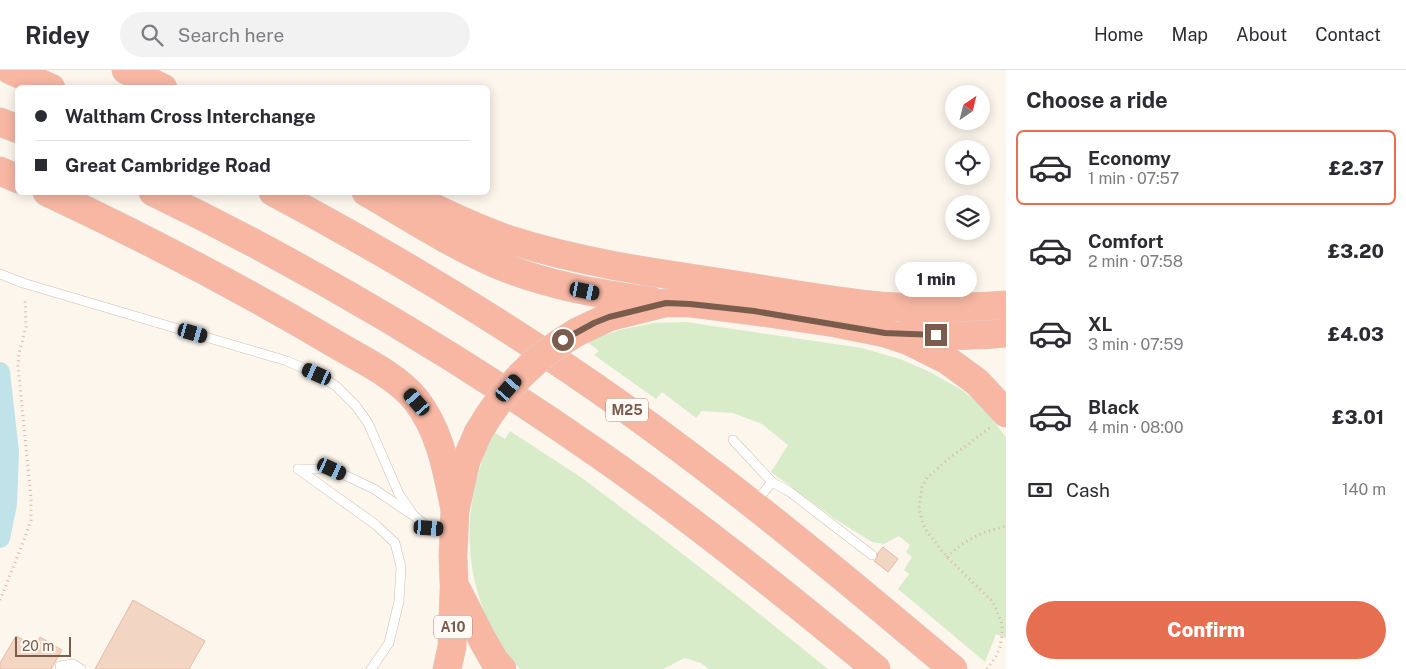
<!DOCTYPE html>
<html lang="en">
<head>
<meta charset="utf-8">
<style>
	body { margin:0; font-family:"Public Sans",sans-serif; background:#f2f2f3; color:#2b2b33; height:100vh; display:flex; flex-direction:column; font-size:19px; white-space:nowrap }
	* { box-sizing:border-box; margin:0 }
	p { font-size:16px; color:#7c7c81 }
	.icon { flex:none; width:28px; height:28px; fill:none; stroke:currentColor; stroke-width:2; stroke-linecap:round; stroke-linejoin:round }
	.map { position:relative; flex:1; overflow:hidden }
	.sheet { display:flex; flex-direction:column; background:#fff; width:400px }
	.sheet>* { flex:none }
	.guide { position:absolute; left:15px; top:15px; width:475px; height:110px; border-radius:8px; box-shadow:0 2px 12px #0003; display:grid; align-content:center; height:110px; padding:0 20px; background:#fff }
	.needle { width:32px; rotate:35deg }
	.tools { position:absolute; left:945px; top:15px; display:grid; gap:10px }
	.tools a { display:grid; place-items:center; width:45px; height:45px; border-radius:50%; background:#fff; box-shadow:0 2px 12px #0003; font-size:25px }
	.scale { position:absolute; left:15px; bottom:12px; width:56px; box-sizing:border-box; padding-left:5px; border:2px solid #7a5c4d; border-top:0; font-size:14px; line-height:18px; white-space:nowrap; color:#7a5c4d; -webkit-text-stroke:4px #fffaf3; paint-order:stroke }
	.end { position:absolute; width:22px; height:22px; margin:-11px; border:6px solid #7a5c4d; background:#fff; box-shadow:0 0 0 2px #fff }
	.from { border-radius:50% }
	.bubble { position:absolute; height:35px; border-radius:18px; background:#fff; box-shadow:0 2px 12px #0003; font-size:16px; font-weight:800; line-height:35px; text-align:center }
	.car { position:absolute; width:15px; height:30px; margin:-15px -8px; border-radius:6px; box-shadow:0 0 4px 1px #0007; background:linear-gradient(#222 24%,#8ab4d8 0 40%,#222 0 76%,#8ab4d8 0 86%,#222 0) }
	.guide b { display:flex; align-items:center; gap:18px; height:48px; font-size:19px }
	.guide b+b { border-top:1px solid #e1e1e2 }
	.guide i { width:12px; height:12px; background:#2b2b33 }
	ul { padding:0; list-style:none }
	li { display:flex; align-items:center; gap:15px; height:75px; margin:0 10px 8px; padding:0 10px; border:2px solid transparent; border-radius:8px }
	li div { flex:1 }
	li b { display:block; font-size:19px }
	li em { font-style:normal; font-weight:800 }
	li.active { border-color:#e76f51 }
	li>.icon { width:45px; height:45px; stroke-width:1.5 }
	h2 { padding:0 20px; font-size:22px; line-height:60px }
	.pay { display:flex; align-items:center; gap:12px; height:55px; padding:0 20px; font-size:19px }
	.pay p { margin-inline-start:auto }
	.button { display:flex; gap:10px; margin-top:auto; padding:10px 20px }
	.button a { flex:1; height:58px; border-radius:30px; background:#e76f51; color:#fff; font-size:20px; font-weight:800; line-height:58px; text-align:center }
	header { display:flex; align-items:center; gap:30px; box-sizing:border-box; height:70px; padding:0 25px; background:#fff; border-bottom:1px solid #e1e1e2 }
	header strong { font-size:24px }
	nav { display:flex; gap:28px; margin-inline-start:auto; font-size:18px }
	.search { width:350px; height:45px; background:#f2f2f3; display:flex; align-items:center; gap:12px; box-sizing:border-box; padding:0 18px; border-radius:28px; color:#7c7c81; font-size:19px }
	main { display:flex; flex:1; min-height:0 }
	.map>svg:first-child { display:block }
	.green { fill:#d8ecc9 }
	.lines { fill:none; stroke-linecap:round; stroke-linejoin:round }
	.canal { stroke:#bfe3e8; stroke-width:20 }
	.building { fill:#f3d5c3; stroke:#e6bba3 }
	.lane-casing { stroke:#d1beb0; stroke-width:10 }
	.highway-casing { stroke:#dad1cd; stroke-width:29 }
	.path { stroke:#d9b8a5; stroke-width:3; stroke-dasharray:1 4; stroke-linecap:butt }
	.lane { stroke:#fff; stroke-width:9 }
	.highway { stroke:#f7b7a3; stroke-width:28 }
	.highway-bridge-casing { stroke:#dad1cd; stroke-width:29; stroke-linecap:butt }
	.highway-bridge { stroke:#f7b7a3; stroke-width:28 }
	.route { stroke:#7a5c4d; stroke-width:6 }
	.labels { text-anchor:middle; stroke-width:4; stroke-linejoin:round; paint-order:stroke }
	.shield { fill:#fffaf3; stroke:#a28b7f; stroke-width:1 }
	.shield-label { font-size:14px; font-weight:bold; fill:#7a5c4d }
</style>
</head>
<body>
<header>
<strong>Ridey</strong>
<div class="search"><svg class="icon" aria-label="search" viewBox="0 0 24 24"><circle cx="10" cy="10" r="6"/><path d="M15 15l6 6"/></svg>Search here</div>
<nav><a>Home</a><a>Map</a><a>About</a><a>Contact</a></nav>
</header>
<main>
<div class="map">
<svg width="1006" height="599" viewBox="0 0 1006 599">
	<rect width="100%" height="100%" fill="#fdf6ec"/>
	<g class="green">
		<polygon points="686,252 862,278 900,289 930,302 962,320 983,337 1006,367 1006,568 996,564 985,592 898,519 909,504 904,500 912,487 906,482 910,475 899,466 884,474 872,472 835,449 771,402 788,375 762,354 733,343 702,341 696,348 662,322 656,329 594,285 599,281 587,272 619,260 654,253"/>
		<path d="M510,361L582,408L662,468L742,530L828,599H709L701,593L685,588L663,599H520C514,592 508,585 503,578C460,510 460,433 494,362L505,369Z"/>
	</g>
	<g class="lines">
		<polyline class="canal" points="0,302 9,382 7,434 0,468"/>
	</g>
	<g class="building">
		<polygon points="883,477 898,489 888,502 874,491 877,488 878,483"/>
		<polygon points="133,530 205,571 189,599 95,599"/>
		<polygon points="16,566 35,576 40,567 62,580 51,599 0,599 0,593"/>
	</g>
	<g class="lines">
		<defs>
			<g id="lane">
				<polyline points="0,204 23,213 287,291 317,304 336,316 356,336 368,353 399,424 414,446 429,458 451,460"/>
				<polyline points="733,370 772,412 790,422 872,485"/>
				<polyline points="298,399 376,455 395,473 401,497 399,531 389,573 371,599"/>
				<polyline points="298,399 332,399 374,419 411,444"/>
				<polyline points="755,433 772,412"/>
				<polyline points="60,596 73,594 81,599"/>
			</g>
			<g id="highway">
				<polyline points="10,0 51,18"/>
				<polyline points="126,0 163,18"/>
				<polyline points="0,52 18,59"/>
				<polyline points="0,101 18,109"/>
				<path d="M47,122C145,168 239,217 332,272C360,289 396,305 416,330C441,362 447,402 455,440"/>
				<path d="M153,122C308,197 456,285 597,383C693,450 785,524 876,599"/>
				<path d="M273,122C393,186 511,257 622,336C737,418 845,508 953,599"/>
				<path d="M366,122C409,147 451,174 496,194C545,215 598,224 651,231"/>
				<path d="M402,122C437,140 472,157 510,170C585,194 664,204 743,216C785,223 828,230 870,235C915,240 961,238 1006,235"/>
				<polyline points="577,262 609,247 665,233 691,233 754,241 835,253 885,263 909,271 947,290 977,312 1006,343"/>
				<path d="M906,264C940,265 973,267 1006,263"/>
				<polyline points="478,363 466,391 455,440 453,486 454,514 482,569 494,590 502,599"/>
				<polyline points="447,599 452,577 454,520"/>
			</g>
		</defs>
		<use href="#lane" class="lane-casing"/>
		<use href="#highway" class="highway-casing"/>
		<g class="path">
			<path d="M947,487C967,468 980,463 1006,456"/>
			<polyline points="0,530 24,470 31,450 31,428 18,296 19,283 26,257 25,228"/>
			<polyline points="987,599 995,588 1000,577 1002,565 1002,554 993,532 947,487 927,462 922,451 919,439 922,417 927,408 947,390 991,357"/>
		</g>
		<use href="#lane" class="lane"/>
		<use href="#highway" class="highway"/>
		<defs>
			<path id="highway-bridge" d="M478,363C504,318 533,288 577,262"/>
		</defs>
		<use href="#highway-bridge" class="highway-bridge-casing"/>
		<use href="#highway-bridge" class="highway-bridge"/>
	</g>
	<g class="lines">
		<polyline class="route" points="563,270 594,253 609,247 666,233 690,234 754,241 885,263 936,265"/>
	</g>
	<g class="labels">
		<g class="shield">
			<rect x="606" y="328.5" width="42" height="23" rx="4"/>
			<rect x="434" y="545.5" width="38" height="23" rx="4"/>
		</g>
		<g class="shield-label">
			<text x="627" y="345">M25</text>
			<text x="453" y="562">A10</text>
		</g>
	</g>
</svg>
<div class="tools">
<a><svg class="needle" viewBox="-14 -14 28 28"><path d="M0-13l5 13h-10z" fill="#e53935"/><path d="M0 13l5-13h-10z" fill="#7c7c81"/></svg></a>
<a><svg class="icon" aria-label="locate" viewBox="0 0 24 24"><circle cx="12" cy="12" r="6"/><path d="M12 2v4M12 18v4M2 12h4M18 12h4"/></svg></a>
<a><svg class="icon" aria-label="layers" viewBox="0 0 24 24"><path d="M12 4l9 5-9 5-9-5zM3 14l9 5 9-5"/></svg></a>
</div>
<div class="scale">20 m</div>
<i class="end from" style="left:563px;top:270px"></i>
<i class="end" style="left:936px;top:265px"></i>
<div class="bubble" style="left:895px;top:192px;width:82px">1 min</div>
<i class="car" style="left:585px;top:221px;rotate:102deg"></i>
<i class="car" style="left:193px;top:263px;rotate:106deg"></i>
<i class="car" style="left:317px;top:304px;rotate:294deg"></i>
<i class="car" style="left:509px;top:318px;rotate:41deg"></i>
<i class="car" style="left:417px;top:332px;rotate:319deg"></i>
<i class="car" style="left:332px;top:399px;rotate:115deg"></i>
<i class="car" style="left:429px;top:458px;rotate:94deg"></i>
<div class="guide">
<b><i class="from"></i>Waltham Cross Interchange</b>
<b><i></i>Great Cambridge Road</b>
</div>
</div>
<section class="sheet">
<h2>Choose a ride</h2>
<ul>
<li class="active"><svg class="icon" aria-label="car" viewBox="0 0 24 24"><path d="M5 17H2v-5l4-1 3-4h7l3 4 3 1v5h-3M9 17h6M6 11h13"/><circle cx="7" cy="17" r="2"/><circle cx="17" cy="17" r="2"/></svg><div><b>Economy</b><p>1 min · 07:57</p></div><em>£2.37</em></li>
<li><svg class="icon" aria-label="car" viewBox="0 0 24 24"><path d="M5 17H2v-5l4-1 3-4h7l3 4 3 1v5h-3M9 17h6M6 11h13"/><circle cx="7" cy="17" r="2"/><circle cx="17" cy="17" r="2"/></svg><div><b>Comfort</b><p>2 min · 07:58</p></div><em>£3.20</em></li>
<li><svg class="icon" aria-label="car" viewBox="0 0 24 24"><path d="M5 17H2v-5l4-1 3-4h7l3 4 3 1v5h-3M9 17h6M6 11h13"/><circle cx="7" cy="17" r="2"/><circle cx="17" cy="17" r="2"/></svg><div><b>XL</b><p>3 min · 07:59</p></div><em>£4.03</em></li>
<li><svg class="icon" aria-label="car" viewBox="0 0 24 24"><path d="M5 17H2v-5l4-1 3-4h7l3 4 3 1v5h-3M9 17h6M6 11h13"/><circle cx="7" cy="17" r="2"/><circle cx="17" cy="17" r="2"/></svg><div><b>Black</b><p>4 min · 08:00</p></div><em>£3.01</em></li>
</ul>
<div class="pay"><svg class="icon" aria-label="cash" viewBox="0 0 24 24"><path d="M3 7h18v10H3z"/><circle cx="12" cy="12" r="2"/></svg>Cash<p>140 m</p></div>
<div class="button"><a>Confirm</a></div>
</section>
</main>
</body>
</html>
